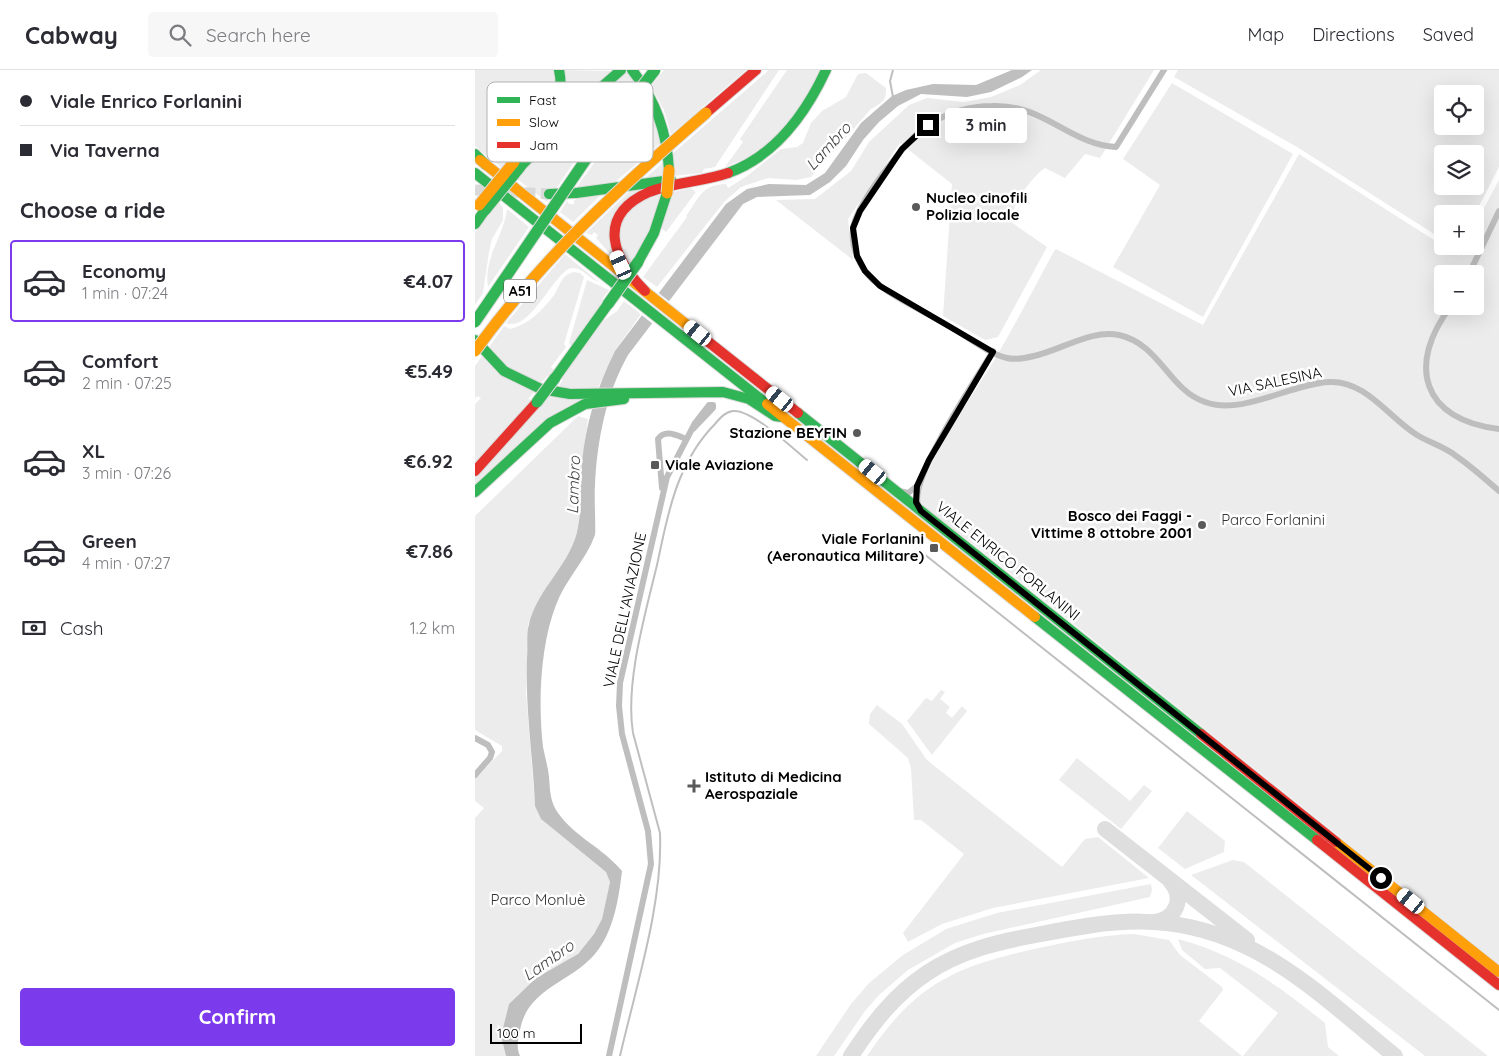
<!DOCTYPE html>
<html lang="en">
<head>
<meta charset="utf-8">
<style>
	body { margin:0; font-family:Quicksand,sans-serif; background:#f7f7f7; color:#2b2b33; height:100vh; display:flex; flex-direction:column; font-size:19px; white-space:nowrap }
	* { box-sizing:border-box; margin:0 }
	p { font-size:16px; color:#7c7c81 }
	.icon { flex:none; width:28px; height:28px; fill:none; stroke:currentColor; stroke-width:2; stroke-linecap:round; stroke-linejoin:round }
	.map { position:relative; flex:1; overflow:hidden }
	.sheet { display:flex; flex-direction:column; background:#fff; width:475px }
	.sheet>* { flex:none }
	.hud { display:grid; align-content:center; height:110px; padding:0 20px; background:#fff }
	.tools { position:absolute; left:959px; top:15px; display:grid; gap:10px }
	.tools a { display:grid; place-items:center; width:50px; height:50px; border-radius:5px; background:#fff; box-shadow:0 5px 20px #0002; font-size:25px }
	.scale { position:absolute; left:15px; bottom:12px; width:92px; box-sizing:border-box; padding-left:5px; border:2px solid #000; border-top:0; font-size:14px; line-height:18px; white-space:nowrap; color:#000; -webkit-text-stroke:4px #fff; paint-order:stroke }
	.end { position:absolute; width:22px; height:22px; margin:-11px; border:6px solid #000; background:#fff; box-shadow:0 0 0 2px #fff }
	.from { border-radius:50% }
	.bubble { position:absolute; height:35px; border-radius:5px; background:#fff; box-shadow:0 5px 20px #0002; font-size:16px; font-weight:700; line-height:35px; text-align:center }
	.car { position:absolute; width:15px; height:30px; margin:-15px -8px; border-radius:6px; box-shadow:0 0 4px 1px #0007; background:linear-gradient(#fff 24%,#345 0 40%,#fff 0 76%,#345 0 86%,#fff 0) }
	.hud b { display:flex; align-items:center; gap:18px; height:48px; font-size:19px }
	.hud b+b { border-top:1px solid #e1e1e2 }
	.hud i { width:12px; height:12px; background:#2b2b33 }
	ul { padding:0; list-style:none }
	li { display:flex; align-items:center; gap:15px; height:82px; margin:0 10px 8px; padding:0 10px; border:2px solid transparent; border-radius:5px }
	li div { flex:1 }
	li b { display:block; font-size:19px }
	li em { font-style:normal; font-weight:700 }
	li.selected { border-color:#7c3aed }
	li>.icon { width:45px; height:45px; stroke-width:1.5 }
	h2 { padding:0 20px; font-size:22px; line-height:60px }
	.pay { display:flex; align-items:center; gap:12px; height:55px; padding:0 20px; font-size:19px }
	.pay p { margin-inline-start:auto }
	.action { display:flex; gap:10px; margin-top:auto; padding:10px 20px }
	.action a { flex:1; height:58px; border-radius:5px; background:#7c3aed; color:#fff; font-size:20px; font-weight:700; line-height:58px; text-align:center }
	header { display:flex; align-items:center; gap:30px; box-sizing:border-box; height:70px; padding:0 25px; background:#fff; border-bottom:1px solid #e1e1e2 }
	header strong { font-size:24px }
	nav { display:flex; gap:28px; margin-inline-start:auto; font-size:18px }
	.search { width:350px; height:45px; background:#f7f7f7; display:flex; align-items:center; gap:12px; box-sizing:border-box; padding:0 18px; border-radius:5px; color:#7c7c81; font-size:19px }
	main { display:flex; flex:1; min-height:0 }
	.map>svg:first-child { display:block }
	.green { fill:#ececec; fill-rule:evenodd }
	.water { fill:#bfbfbf }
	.pier { fill:#fff }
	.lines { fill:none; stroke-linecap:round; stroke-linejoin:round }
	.stream { stroke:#bfbfbf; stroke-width:2 }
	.taxiway { stroke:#dedede; stroke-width:16 }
	.highway-tunnel { stroke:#d9d9d9; stroke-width:11; stroke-dasharray:11 5.5; stroke-linecap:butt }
	.fast-casing { stroke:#dbdbdb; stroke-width:12 }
	.slow-casing { stroke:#dbdbdb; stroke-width:12 }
	.jam-casing { stroke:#dbdbdb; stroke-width:12 }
	.street { stroke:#bebebe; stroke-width:6 }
	.fast { stroke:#30b455; stroke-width:10 }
	.slow { stroke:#ff9f0a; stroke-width:10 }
	.jam { stroke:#e5322d; stroke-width:10 }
	.fast-bridge-casing { stroke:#dbdbdb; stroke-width:13; stroke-linecap:butt }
	.slow-bridge-casing { stroke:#dbdbdb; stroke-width:13; stroke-linecap:butt }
	.fast-bridge { stroke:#30b455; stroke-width:11 }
	.slow-bridge { stroke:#ff9f0a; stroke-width:11 }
	.route { stroke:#000; stroke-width:6 }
	.poi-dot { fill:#595959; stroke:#fff; stroke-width:2 }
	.labels { text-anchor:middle; stroke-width:5; stroke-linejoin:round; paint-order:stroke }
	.shield { fill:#fff; stroke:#4c4c4c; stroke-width:1 }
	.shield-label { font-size:14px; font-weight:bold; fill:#000 }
	.poi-label { font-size:15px; font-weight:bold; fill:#000; stroke:#fff; text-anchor:start }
	.street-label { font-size:15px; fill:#000; stroke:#fff }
	.park-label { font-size:15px; fill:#333; stroke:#fff }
	.water-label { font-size:16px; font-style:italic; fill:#444; stroke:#fff }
	.key { fill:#fff; stroke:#b2b2b2; stroke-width:1 }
	.key-label { font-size:14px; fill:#000 }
</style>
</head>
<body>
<header>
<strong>Cabway</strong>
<div class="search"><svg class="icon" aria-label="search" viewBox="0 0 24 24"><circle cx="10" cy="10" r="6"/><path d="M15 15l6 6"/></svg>Search here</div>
<nav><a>Map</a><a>Directions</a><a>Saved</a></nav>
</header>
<main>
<section class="sheet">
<div class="hud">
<b><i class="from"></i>Viale Enrico Forlanini</b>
<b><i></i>Via Taverna</b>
</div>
<h2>Choose a ride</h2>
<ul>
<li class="selected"><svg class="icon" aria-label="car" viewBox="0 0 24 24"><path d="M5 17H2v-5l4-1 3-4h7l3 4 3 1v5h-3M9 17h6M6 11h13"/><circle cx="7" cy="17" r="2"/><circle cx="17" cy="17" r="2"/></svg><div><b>Economy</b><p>1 min · 07:24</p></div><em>€4.07</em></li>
<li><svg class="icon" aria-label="car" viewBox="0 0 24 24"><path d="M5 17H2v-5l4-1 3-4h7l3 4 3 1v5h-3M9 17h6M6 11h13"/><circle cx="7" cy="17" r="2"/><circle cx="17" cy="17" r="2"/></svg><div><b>Comfort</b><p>2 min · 07:25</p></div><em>€5.49</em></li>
<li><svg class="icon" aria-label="car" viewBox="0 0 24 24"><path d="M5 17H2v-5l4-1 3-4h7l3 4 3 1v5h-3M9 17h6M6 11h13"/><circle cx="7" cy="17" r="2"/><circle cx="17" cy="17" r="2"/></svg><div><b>XL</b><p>3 min · 07:26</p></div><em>€6.92</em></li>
<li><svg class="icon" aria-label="car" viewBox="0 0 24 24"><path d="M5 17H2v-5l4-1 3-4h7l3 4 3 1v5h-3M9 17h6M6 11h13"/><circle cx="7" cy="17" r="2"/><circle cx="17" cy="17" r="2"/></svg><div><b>Green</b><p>4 min · 07:27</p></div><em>€7.86</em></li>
</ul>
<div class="pay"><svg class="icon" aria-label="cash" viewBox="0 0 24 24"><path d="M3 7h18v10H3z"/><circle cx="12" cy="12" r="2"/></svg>Cash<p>1.2 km</p></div>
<div class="action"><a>Confirm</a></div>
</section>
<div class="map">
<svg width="1024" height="986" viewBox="0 0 1024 986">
	<rect width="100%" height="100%" fill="#fff"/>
	<g class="green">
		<polygon points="0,0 80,0 83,8 81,36 27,98 0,76"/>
		<polygon points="88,0 138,1 57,80 80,49"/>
		<polygon points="153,0 160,8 133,42 72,132 42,109 71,73"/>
		<polygon points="189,0 271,0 196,64 189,40 176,16"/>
		<polygon points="294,0 304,0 240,97 229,99 227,103 198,106 197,84"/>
		<polygon points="312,0 349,0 310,61 272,88 250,97 268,72 265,69"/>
		<path d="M566,0H679L625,88L610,84L590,108L570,98C557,106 535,137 536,152L572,177L523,267L510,270L468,246L477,114L425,73L373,149L378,190L301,130L340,129L376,101L394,72L434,35L452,28L489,32L516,27L545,15Z"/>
		<path d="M703,0H1024V97L1000,144H968L967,169L822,77L699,7ZM968,24H1000V56H968ZM968,84H1000V116H968Z"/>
		<path d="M391,3L411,18C412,31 406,33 396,39L336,107L321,110L293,108L266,117L249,132L182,217L168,207L212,147L211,146C224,128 227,114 251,114L253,118L272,106L306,79L322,77L328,73L336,53L347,41L371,27L383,4Z"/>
		<polygon points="697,13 818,84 728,247 638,197 685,115 648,89"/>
		<polygon points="170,22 189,70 138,114 101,118"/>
		<path d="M824,84L984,186L989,176H1000V155L1024,110V894L505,479L448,437C432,414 510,308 524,282C543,249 561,215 579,181L581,179L728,255ZM968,204H1000V236H968Z"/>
		<polygon points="190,91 190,107 168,110"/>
		<polygon points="170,118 150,134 137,186 121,168 123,165 119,162 117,165 111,163 157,119"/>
		<polygon points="216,118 221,122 191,162 186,158 197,122"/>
		<path d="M188,120C185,146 170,175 154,195L146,186L143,162L154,138Z"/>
		<polygon points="129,122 98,152 85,142 92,131 94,134 99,134 99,130"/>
		<polygon points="24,132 28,138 28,150 17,169 14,182 8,223 0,235 0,162"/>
		<path d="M32,139L54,157L13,217C8,189 29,165 32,139Z"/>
		<path d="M90,184L124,212C114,209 109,198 97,198C80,199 56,263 31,253Z"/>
		<path d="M99,202L105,203L109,207L89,274L91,277L76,297L81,302L77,307L72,306L65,315L41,305L12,280L29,256L35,259C53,255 68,240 79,225C86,214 86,205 99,202Z"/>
		<polygon points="112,210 134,220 127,229 130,231 97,277 94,273"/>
		<polygon points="149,231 166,244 140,281 122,320 82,318 88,310 85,309 128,251 142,241"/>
		<polygon points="7,286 61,320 53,329 59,331 0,398 0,334 6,328 2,326 0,329 0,296"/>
		<polygon points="75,325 113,327 92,339 0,419 0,407 66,333 69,333"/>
		<polygon points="103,346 113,349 107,395 108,416 103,457 97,480 53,554 51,622 60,735 66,749 131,802 135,812 127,849 119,864 103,884 61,908 34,934 26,966 31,986 0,986 0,748 9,738 0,731 0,709 27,681 27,676 0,660 0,446"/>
		<polygon points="466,620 470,622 465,629 475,637 471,643 477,648 487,636 492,641 457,685 432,651 451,628 457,631"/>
		<polygon points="402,635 427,654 452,690 587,797 610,769 623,767 674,808 518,838 467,854 433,872 428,863 489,784 446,750 439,750 436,698 433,688 394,654 395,644"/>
		<polygon points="602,688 655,731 669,715 677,721 646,759 584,710"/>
		<polygon points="712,741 750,771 749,782 710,799 683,778"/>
		<polygon points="758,790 769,792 1013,986 950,986 716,805"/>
		<polygon points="676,814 677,820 675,827 508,864 480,873 433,900 404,925 390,941 359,986 341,986 376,934 394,913 428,885 471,859 522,843"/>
		<path d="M659,864L694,870L705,885L747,917L748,920L724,951L767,986H392C441,913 481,896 564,878C596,871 627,865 659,864Z"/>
		<path d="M703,869C761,884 804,916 850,953L853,977L864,986H768L803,943L745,898L730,899L707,880Z"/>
	</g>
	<path class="water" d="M537,0H557L547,7L516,22L492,27L446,24L423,36L404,52L388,70L371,96L355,112L335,125L282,127L268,134L153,285C131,324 122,371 120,416C119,425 121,461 120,465C111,490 90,510 81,535C65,576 63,634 68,677C70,687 73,697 74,707C75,720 75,732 83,743C100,767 128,778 147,801C144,827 139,859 123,880C100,912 53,916 45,960C43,970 41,977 45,986H31L26,966L34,934L61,908L103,884L119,864L127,849L135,812L131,802L66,749L60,736C58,686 50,638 52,588C53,577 51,564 54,554C63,517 97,494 103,457C107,435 105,414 107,392C111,352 122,317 140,281L251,134L272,119L294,114L331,115L350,103L386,53L417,26L431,20L458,14L501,15Z"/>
	<polygon class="pier" points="181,221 195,232 178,254 164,243"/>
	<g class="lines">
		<g class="stream">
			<polyline points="418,27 415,11 418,0"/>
			<polyline points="449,484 1024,940"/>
			<path d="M145,986C161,916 188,834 185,763L158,663C150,613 170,545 182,495C188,468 193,438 204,411C212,391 224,370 240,354C245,348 250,342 258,341C277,339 317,378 332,390"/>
		</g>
		<g class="taxiway">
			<polyline points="630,759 772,870"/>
			<path d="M680,852C701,849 710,828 696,812"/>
			<path d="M376,986C397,954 419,925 452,903C485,881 522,872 561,865C636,850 695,841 768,875C823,900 873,948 920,986"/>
		</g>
		<polyline class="highway-tunnel" points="0,120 74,124"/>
		<defs>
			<g id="fast">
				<path d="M157,0C181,30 192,62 194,100"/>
				<polyline points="0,84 11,95"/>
				<path d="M39,92C64,63 93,42 84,0"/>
				<polyline points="45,97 107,34 146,0"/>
				<polyline points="0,103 292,334"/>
				<path d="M253,103C300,86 331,43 351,0"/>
				<polyline points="74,124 101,123 196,110"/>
				<polyline points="0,154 10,140"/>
				<polyline points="163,192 179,163 192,123"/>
				<polyline points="0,270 29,301 66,319 95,324 248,322 274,329 300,346 307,347"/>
				<polyline points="80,308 133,234"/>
				<polyline points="323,343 726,664"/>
				<polyline points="0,422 75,353 110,334 149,329"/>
				<polyline points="560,547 842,770"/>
			</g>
			<g id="slow">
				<polyline points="5,90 221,262"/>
				<polyline points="292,334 560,547"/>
				<polyline points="861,772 1024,902"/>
			</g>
			<g id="jam">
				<polyline points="231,43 281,0"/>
				<path d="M170,221C138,189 120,146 174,122C199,112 227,112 253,103"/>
				<polyline points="221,262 323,343"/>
				<polyline points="0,401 62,332"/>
				<polyline points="726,664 861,772"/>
				<polyline points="842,770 1024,915"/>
			</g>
		</defs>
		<use href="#fast" class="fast-casing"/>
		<use href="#slow" class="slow-casing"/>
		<use href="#jam" class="jam-casing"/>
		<g class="street">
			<path d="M689,0L641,77C594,74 569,34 517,36C496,36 473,43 454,54C433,67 379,136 378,160C376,178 385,198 398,210C420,229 449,241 474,256C492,266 512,283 532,288C540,290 551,288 559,286C586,280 617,259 644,265C685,274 694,320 730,332C767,346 815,314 854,312C891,310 914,348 942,365C955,373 970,377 981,386C996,396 1010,409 1024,421"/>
			<polyline points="994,204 1024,141"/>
			<path d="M976,236C931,295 947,350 1024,359"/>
			<path d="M187,418L183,369C190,359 201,365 211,369"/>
			<polyline points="424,421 433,423 442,416"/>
			<path d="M444,437C431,412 502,308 518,281"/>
			<polyline points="0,668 13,675 17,682 15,688 0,705"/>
			<polyline points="134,986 176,794 173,761 147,664 144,636 145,613 192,407 220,353 234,335 238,335 238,338 218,359"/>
		</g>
		<use href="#fast" class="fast"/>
		<use href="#slow" class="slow"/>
		<use href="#jam" class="jam"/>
		<defs>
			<g id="fast-bridge">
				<polyline points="10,140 45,97"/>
				<polyline points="133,234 163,192"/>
				<polyline points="0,252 118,79 180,0"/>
				<polyline points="62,332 80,308"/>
			</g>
			<g id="slow-bridge">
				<polyline points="192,123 194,100"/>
				<polyline points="4,135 39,92"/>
				<path d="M0,281C68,187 144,118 231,43"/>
			</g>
		</defs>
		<use href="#fast-bridge" class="fast-bridge-casing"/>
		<use href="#slow-bridge" class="slow-bridge-casing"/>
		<use href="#fast-bridge" class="fast-bridge"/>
		<use href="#slow-bridge" class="slow-bridge"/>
	</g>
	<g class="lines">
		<polyline class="route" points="453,55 427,79 385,141 378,158 382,186 390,201 405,216 518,282 454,390 442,416 441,432 446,441 906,808"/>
	</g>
	<g class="poi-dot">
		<circle cx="441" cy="137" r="5"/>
		<circle cx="382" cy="363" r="5"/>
		<rect x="175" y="390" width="10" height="10" rx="2.5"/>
		<circle cx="727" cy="455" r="5"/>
		<rect x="454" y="473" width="10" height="10" rx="2.5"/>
		<path d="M216.5 708.5h5v5h5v5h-5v5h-5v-5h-5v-5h5z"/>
	</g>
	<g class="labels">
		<rect class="shield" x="29" y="209.5" width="32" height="23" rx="4"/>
		<g class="shield-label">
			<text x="45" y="226">A51</text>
		</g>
		<g class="poi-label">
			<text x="451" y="133">Nucleo cinofili<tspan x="451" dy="17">Polizia locale</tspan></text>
			<text x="372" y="368" text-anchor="end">Stazione BEYFIN</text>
			<text x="190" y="400">Viale Aviazione</text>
			<text x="717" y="451" text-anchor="end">Bosco dei Faggi -<tspan x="717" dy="17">Vittime 8 ottobre 2001</tspan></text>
			<text x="449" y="474" text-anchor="end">Viale Forlanini<tspan x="449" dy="17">(Aeronautica Militare)</tspan></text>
			<text x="230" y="712">Istituto di Medicina<tspan x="230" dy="17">Aerospaziale</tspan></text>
		</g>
		<g class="street-label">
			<text transform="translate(800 312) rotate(-12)" y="5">VIA SALESINA</text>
			<text transform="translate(533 491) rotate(39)" y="5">VIALE ENRICO FORLANINI</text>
			<text transform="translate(150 540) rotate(-78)" y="5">VIALE DELL'AVIAZIONE</text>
		</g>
		<g class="park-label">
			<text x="798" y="455">Parco Forlanini</text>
			<text x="63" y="835">Parco Monluè</text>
		</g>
		<g class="water-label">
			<text transform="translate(353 76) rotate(-48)" y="6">Lambro</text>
			<text transform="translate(98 415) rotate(-88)" y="6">Lambro</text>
			<text transform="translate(73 890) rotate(-35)" y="6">Lambro</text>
		</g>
	</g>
	<rect x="12" y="12" width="166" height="80" rx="8" class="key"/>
	<rect x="22" y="27" width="23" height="6" fill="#30b455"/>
	<rect x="22" y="49" width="23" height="7" fill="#ff9f0a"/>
	<rect x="22" y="72" width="23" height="6" fill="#e5322d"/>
	<g class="key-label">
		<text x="54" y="35">Fast</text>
		<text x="54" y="57">Slow</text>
		<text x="54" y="80">Jam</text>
	</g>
</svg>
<div class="tools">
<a><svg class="icon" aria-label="locate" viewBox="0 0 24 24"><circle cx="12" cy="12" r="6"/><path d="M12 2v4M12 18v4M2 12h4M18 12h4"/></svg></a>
<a><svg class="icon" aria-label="layers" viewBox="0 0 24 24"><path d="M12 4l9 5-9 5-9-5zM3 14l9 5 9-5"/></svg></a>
<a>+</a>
<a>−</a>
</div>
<div class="scale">100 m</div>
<i class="end from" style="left:906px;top:808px"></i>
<i class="end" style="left:453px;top:55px"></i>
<div class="bubble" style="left:470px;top:38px;width:82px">3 min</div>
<i class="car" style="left:146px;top:195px;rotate:336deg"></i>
<i class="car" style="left:223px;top:263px;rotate:309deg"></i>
<i class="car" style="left:305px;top:329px;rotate:309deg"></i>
<i class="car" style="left:398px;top:402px;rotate:309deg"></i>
<i class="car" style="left:936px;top:831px;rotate:309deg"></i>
</div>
</main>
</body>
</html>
